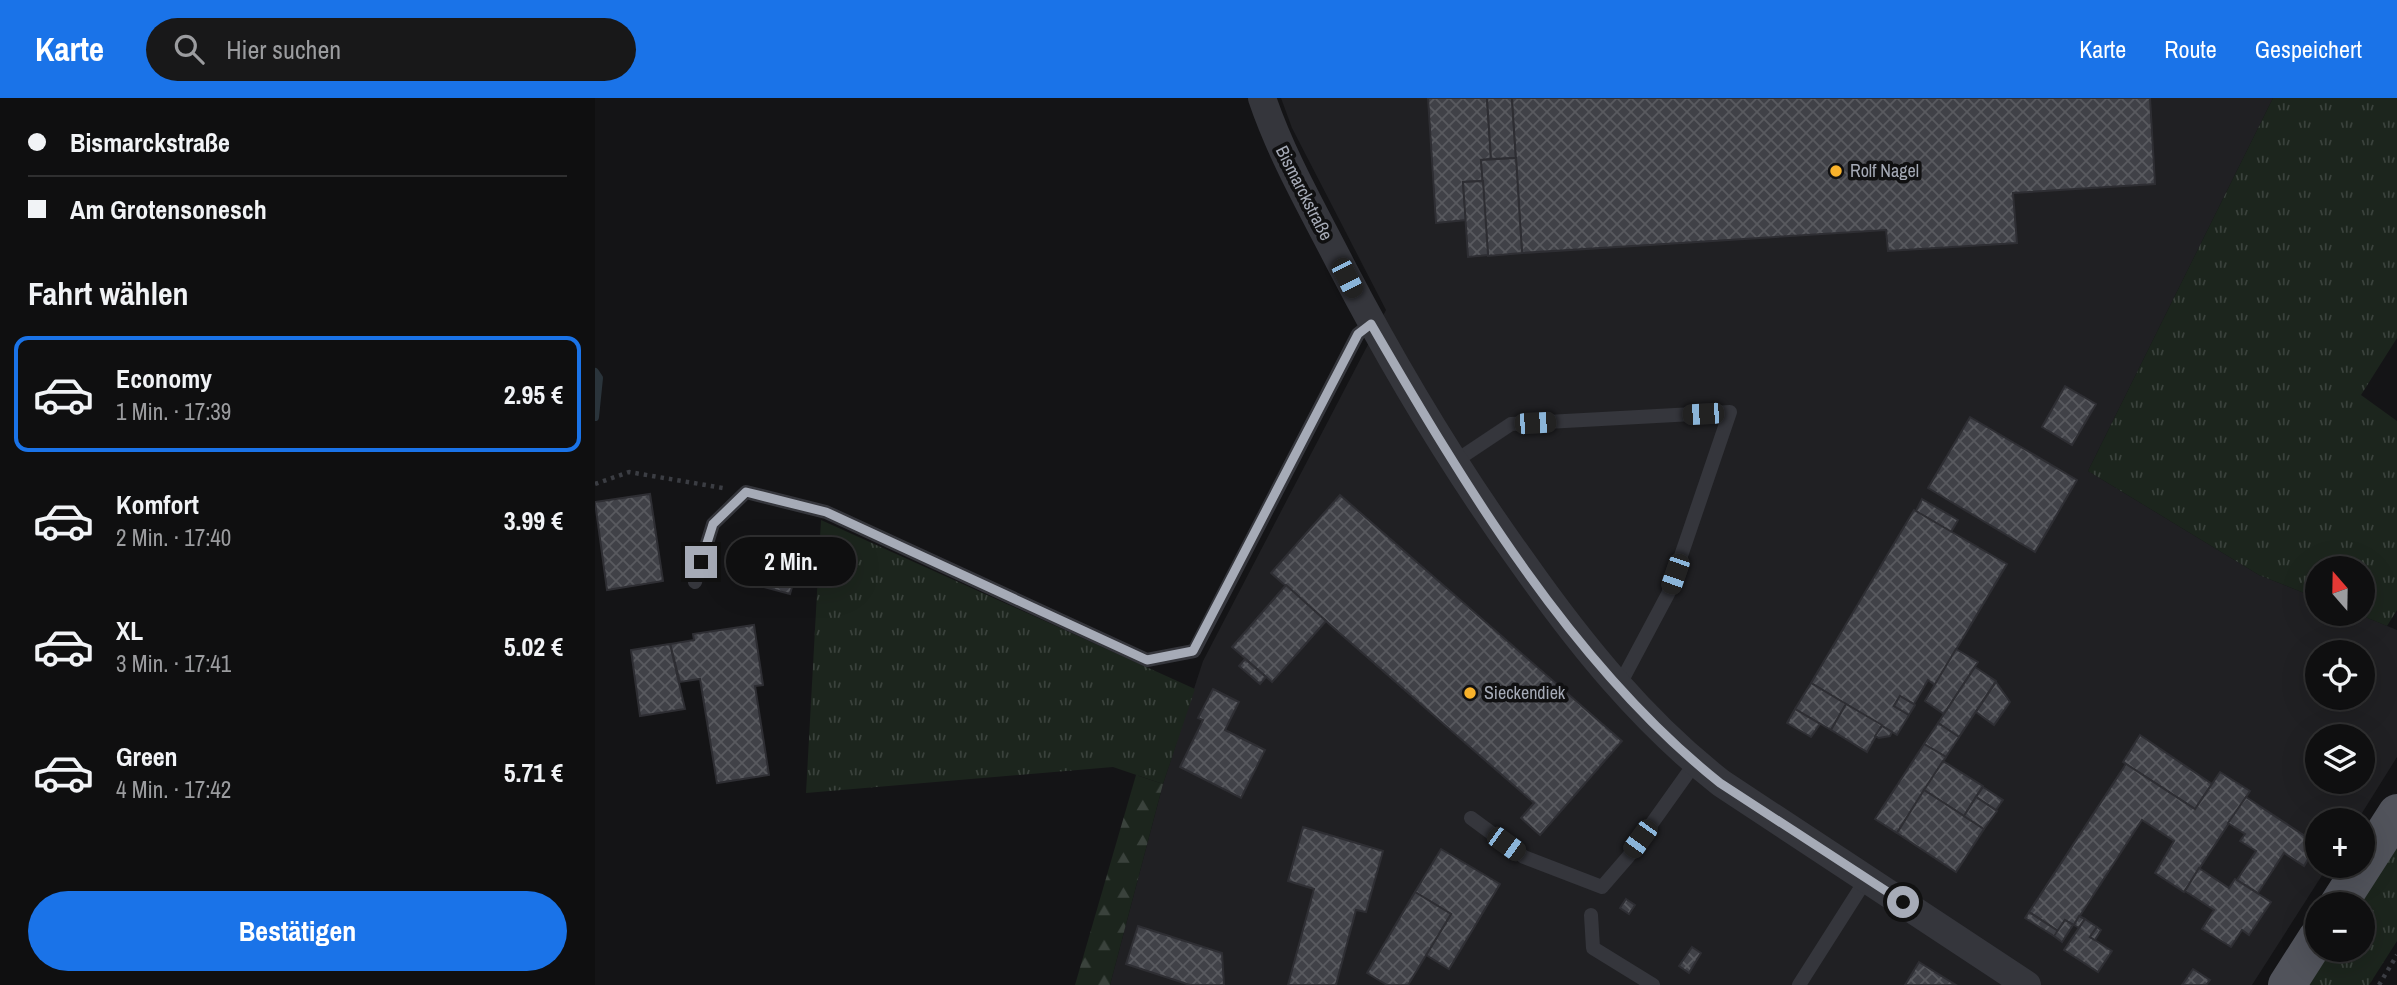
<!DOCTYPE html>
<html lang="de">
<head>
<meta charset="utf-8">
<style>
	body { margin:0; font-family:"Archivo Narrow",sans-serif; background:#181819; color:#f1f3f6; height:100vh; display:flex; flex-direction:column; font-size:26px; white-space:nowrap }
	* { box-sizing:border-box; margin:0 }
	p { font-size:23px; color:#9b9c9f }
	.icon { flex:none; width:38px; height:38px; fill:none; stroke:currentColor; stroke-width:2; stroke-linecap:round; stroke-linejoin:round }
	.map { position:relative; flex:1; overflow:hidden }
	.sheet { display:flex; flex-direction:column; background:#0f0f10; width:595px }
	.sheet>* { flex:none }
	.banner { display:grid; align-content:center; height:154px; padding:0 28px; background:#0f0f10 }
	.needle { width:46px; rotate:340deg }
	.controls { position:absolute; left:1710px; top:458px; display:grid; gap:14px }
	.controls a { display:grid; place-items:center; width:70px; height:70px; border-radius:50%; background:#0f0f10; box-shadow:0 7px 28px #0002,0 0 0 2px #2f2f30; font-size:35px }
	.end { position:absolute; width:32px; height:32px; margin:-16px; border:9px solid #a6abb7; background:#111; box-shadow:0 0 0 4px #111 }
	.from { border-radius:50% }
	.bubble { position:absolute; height:49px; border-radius:24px; background:#0f0f10; box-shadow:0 7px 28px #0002,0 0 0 2px #2f2f30; font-size:23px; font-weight:700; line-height:49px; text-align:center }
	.car { position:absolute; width:21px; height:42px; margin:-21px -10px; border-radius:9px; box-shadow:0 0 5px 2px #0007; background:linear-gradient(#222 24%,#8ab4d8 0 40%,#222 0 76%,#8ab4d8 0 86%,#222 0) }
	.banner b { display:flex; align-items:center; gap:24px; height:66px; font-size:26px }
	.banner b+b { border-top:2px solid #2f2f30 }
	.banner i { width:18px; height:18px; background:#f1f3f6 }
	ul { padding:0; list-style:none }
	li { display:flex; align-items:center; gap:21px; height:116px; margin:0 14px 10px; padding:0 14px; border:4px solid transparent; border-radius:14px }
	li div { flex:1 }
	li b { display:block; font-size:26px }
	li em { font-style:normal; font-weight:700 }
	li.active { border-color:#1a73e8 }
	li>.icon { width:63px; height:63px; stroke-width:1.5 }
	h2 { padding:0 28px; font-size:32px; line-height:84px }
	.primary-button { display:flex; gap:14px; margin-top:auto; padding:14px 28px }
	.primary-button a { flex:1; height:80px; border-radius:42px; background:#1a73e8; color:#fff; font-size:28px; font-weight:700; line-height:80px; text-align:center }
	header { display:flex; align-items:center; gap:42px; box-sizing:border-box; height:98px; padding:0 35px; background:#1a73e8; color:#fff }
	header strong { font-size:33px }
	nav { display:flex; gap:38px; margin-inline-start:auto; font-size:24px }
	.search { width:490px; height:63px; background:#181819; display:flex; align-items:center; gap:18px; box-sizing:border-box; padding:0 24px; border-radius:38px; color:#9b9c9f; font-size:26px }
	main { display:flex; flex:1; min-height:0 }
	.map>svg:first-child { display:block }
	.built { fill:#202023; fill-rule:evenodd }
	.grass { fill:url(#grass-tufts) }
	.forest { fill:url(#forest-firs) }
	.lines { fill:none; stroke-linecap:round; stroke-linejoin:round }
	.stream { stroke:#2a343b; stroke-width:8 }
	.building { fill:url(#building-cross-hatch); stroke:#2e2e33; stroke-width:2 }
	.path { stroke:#3b3d43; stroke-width:4.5; stroke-dasharray:3.5 5; stroke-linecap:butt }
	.service { stroke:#35363c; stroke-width:14 }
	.minor { stroke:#35363c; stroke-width:28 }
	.primary { stroke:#51535b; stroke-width:38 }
	.route { stroke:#a6abb7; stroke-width:9 }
	.poi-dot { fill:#f8b22b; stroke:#101011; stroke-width:2.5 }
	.labels { text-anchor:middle; stroke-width:7; stroke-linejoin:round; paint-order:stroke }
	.poi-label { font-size:18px; fill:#a6abb7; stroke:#101011; text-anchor:start }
	.street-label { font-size:18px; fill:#a6abb7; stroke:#101011 }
</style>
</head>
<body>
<header>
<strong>Karte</strong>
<div class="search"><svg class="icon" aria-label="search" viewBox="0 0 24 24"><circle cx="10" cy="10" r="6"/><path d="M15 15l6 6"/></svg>Hier suchen</div>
<nav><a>Karte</a><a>Route</a><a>Gespeichert</a></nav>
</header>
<main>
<section class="sheet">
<div class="banner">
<b><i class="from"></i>Bismarckstraße</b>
<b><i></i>Am Grotensonesch</b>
</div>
<h2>Fahrt wählen</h2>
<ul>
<li class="active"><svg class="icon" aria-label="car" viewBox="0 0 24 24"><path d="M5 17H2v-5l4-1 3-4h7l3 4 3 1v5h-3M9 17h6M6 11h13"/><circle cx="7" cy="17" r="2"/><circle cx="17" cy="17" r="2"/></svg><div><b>Economy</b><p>1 Min. · 17:39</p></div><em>2.95 €</em></li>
<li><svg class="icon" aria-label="car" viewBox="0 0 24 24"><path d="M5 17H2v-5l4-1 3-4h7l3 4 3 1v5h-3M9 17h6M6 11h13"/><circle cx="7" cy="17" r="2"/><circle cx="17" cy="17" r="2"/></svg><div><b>Komfort</b><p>2 Min. · 17:40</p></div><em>3.99 €</em></li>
<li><svg class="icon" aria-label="car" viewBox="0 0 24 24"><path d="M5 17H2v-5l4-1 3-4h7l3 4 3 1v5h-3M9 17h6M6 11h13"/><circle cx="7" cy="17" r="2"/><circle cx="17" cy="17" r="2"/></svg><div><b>XL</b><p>3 Min. · 17:41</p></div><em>5.02 €</em></li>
<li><svg class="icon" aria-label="car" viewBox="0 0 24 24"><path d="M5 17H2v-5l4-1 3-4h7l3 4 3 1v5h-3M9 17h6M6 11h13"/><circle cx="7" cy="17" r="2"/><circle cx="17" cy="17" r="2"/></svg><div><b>Green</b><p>4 Min. · 17:42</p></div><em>5.71 €</em></li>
</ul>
<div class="primary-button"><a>Bestätigen</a></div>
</section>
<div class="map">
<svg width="1802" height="887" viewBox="0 0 1802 887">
	<defs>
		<pattern id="grass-tufts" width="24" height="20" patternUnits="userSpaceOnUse" patternTransform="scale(1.75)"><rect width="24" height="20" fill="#1c251d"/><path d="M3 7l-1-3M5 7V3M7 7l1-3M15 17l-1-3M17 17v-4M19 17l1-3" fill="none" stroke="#3a423c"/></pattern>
		<pattern id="forest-firs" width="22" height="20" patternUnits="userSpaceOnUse" patternTransform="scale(1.75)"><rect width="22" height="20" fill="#1c251d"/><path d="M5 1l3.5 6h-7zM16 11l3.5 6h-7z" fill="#3a423c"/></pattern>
		<pattern id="building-cross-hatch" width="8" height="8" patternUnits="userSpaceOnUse" patternTransform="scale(1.75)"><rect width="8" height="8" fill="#404147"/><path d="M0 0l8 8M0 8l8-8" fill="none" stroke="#595a5f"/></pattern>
	</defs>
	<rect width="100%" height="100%" fill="#141416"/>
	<path class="built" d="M686,0H1678L1493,373L1664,477L1722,500V516H1763L1802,532V659L1762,723H1722V768H1733L1657,887H515L568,686L608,563L791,212L697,30ZM1722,555H1768V600H1722ZM1722,639H1768V684H1722Z"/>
	<g class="grass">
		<polygon points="1678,0 1802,0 1802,240 1766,297 1802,323 1802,512 1792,528 1763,516 1768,516 1768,471 1722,471 1722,500 1664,477 1493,373"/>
		<polygon points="226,422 600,591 568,686 518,669 211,695"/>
		<polygon points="1802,749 1802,843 1774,887 1711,887 1733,852 1768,852 1768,807 1763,807"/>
	</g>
	<polygon class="forest" points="541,677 568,686 515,887 480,887"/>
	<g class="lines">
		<polyline class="stream" points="0,274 4,280 0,319"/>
	</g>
	<g class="building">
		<polygon points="833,0 892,0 896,61 886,62 888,83 868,84 871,122 841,125"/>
		<polygon points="892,0 917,0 921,60 896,61"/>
		<polygon points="917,0 1555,0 1560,86 1418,95 1422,145 1293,153 1291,132 927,155"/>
		<polygon points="921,60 927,155 893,158 886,62"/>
		<polygon points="888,83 893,157 873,159 868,84"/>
		<polygon points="1470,288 1501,306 1477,347 1447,329"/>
		<polygon points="1375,319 1482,382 1440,454 1333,390"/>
		<polygon points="55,396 68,483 12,492 0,404"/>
		<polygon points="745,397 1027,643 945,737 926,720 939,705 676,475"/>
		<polygon points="1327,401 1363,422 1356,434 1321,413"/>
		<polygon points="1319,412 1412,466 1340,587 1333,582 1319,606 1305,598 1299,608 1314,617 1302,637 1216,585"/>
		<polygon points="162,454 204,465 195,496 154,485"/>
		<polygon points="691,487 731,523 677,584 637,549"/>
		<polygon points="159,527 168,587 160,588 174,677 122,685 105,581 85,584 75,546 99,542 98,536"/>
		<polygon points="75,546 90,611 45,618 36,552"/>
		<polygon points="1361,551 1383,564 1349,616 1330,603"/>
		<polygon points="650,561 671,579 665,586 644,568"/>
		<polygon points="1380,569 1401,583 1364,639 1343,625"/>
		<polygon points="1401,584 1415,604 1399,627 1381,614"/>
		<polygon points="1216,585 1251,606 1236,632 1200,611"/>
		<polygon points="618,591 644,604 630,632 670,652 646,700 585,669 608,622 603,620"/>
		<polygon points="1305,598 1320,607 1314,617 1299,608"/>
		<polygon points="1251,606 1287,627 1272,654 1236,632"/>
		<polygon points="1200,611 1225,626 1216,639 1192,625"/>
		<polygon points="1343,625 1364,639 1351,659 1329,646"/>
		<polygon points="1287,628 1297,634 1295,638 1284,640 1280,638"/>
		<polygon points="1545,637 1617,686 1600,711 1528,664"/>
		<polygon points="1329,646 1351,659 1302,735 1280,721"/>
		<polygon points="1348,663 1388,688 1369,718 1329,692"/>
		<polygon points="1531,666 1600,711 1625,674 1655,693 1589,794 1560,775 1579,743 1547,722 1479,827 1470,822 1463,833 1434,814"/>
		<polygon points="1388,689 1408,702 1401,712 1381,699"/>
		<polygon points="1329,692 1389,731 1361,774 1302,735"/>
		<polygon points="1381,699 1402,713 1389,731 1369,718"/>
		<polygon points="1651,699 1722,746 1709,768 1689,755 1663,795 1642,782 1661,753 1645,743 1650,736 1633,725"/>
		<polygon points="708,729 788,753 771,814 761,812 741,887 693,887 719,791 693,783"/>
		<polygon points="846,751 905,786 854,871 831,857 856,816 820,794"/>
		<polygon points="1604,770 1634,790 1640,781 1676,804 1654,837 1647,832 1636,849 1607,831 1619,812 1590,793"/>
		<polygon points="820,794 856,816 813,887 792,887 772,875"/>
		<polygon points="1031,801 1040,807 1034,816 1025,810"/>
		<polygon points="1434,814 1463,833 1459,838 1430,820"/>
		<polygon points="1484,818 1490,821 1484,830 1479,827"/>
		<polygon points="1490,821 1502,829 1495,839 1517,853 1503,874 1469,852"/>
		<polygon points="1470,822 1478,827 1467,844 1459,838"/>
		<polygon points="543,828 627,855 629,887 595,887 531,866"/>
		<polygon points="1502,829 1506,832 1500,842 1495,839"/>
		<polygon points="1097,849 1106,855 1094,875 1084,868"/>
		<polygon points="1324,864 1361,887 1310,887"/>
		<polygon points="1598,871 1615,882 1611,887 1587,887"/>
	</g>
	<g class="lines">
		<g class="path">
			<polyline points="0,386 34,374 128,390"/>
			<polyline points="1784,887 1802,857"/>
		</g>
		<g class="service">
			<polyline points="859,364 916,326 1135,314 1073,496 1024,588"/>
			<polyline points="100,484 118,426 151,394 231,414 552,562 599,553 763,236 776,226"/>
			<polyline points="876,720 929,759 1007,789 1033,759 1100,665"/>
			<polyline points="996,817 998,850 1058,887"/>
			<polyline points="1204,887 1272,780"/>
		</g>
		<path class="minor" d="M667,0C687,59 718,112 746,167C800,271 860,371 928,465C985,546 1047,623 1126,685L1432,887"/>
		<g class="primary">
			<polyline points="1743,807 1802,715"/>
			<polyline points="1692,887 1722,840"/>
		</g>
	</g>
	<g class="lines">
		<path class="route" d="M106,464L118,426L151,394L231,414L552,562L598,553L763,236L776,226C870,388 977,567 1125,685L1308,804"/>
	</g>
	<g class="poi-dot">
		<circle cx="1241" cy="73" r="7"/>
		<circle cx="875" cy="595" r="7"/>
	</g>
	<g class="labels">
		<g class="poi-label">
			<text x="1255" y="79">Rolf Nagel</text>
			<text x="889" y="601">Sieckendiek</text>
		</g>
		<g class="street-label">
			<text transform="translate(709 95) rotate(63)" y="6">Bismarckstraße</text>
		</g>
	</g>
</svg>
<div class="controls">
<a><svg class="needle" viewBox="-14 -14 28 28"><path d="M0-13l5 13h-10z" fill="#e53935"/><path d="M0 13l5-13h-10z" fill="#9b9c9f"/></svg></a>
<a><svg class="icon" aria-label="locate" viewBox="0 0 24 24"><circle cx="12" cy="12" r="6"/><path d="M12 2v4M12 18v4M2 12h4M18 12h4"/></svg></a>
<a><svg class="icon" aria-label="layers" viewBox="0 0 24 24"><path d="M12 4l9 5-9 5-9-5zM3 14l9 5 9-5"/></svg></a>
<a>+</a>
<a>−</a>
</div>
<i class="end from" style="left:1308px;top:804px"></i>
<i class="end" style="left:106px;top:464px"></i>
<div class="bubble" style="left:131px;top:439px;width:130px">2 Min.</div>
<i class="car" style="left:752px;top:180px;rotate:153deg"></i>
<i class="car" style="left:1108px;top:316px;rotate:267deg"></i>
<i class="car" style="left:940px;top:325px;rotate:87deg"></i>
<i class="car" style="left:1080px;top:476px;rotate:199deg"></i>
<i class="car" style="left:1045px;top:741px;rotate:216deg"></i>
<i class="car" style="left:911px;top:746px;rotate:126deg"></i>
</div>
</main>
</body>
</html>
